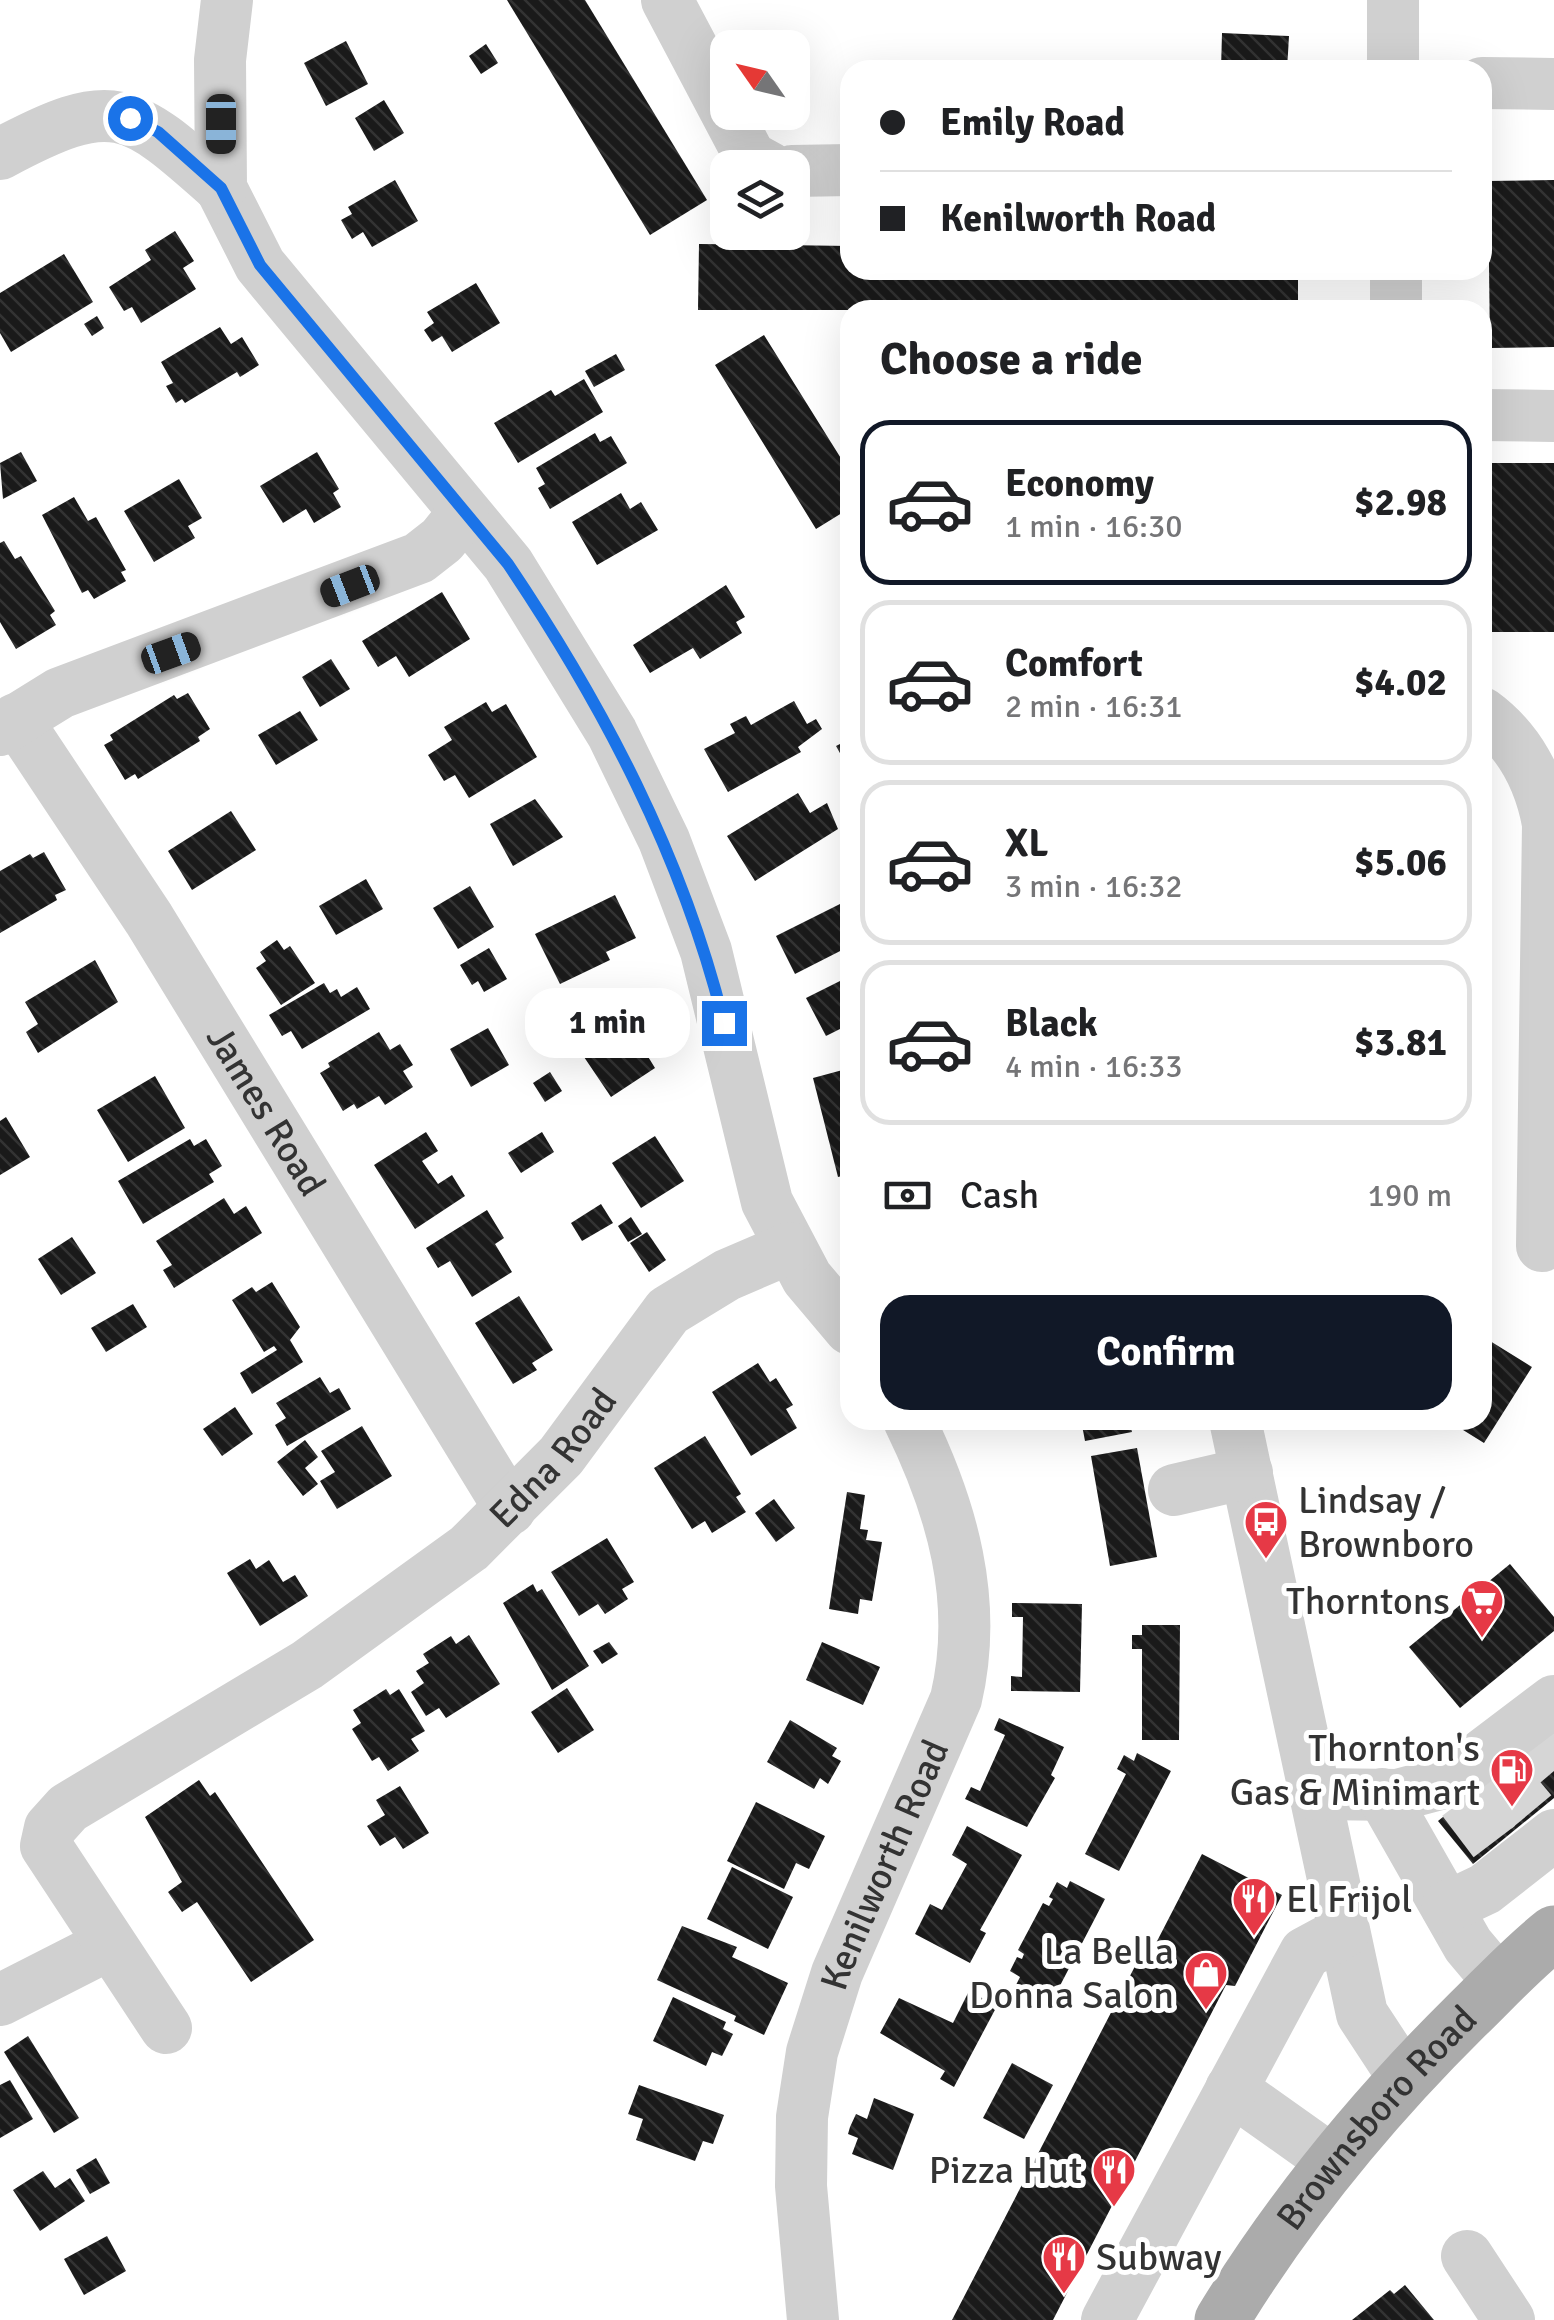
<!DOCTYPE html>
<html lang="en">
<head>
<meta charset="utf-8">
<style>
	body { margin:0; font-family:Signika,sans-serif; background:#f6f6f6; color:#202124; height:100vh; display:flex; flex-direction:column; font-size:38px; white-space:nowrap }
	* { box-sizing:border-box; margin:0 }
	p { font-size:32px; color:#757577 }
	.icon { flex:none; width:55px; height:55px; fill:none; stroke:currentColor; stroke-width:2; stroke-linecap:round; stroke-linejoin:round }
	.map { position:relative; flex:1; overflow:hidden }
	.side { position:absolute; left:840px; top:300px; width:652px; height:1130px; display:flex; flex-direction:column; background:#fff; border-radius:30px; box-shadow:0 10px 40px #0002 }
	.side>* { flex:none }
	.hud { position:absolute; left:840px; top:60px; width:652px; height:220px; border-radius:30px; box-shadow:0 10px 40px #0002; display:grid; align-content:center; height:220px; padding:0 40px; background:#fff }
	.needle { width:65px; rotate:304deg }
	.tools { position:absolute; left:710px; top:30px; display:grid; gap:20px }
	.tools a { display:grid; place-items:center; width:100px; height:100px; border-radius:20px; background:#fff; box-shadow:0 10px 40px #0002; font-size:50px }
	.end { position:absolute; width:45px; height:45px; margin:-22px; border:12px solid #1a73e8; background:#fff; box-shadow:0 0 0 5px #fff }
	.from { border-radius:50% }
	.bubble { position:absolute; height:70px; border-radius:30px; background:#fff; box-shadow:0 10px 40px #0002; font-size:32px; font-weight:800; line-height:70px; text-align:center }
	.car { position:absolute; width:30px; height:60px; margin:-30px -15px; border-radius:12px; box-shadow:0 0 8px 2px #0007; background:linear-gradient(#222 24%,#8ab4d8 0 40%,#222 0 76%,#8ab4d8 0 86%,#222 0) }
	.hud b { display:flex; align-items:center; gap:35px; height:95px; font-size:38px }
	.hud b+b { border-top:2px solid #e0e0e0 }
	.hud i { width:25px; height:25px; background:#202124 }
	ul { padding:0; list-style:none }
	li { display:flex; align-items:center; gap:30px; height:165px; margin:0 20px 15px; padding:0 20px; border:5px solid #e0e0e0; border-radius:30px }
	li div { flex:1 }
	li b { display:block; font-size:38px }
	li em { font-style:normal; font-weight:800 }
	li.selected { border-color:#111827 }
	li>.icon { width:90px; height:90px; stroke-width:1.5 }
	h2 { padding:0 40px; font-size:45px; line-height:120px }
	.pay { display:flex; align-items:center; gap:25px; height:110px; padding:0 40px; font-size:38px }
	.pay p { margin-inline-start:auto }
	.cta { display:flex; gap:20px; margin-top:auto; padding:20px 40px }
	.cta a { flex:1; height:115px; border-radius:30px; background:#111827; color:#fff; font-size:40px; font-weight:800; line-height:115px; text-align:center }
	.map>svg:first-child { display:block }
	.building { fill:url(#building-back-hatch) }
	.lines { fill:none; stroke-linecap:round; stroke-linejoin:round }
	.minor-tunnel { stroke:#d6d6d6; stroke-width:52; stroke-dasharray:52 26; stroke-linecap:butt }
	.minor { stroke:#d0d0d0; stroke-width:52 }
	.major { stroke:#ababab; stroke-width:55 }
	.route { stroke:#1a73e8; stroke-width:12 }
	.labels { text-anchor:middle; stroke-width:10; stroke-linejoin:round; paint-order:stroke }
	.street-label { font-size:38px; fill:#333; stroke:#fff }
	.poi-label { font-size:38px; fill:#333; stroke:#fff; text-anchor:end }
</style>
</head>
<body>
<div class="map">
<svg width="1554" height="2320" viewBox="0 0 1554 2320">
	<defs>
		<pattern id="building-back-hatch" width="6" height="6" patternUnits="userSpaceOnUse" patternTransform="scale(2.5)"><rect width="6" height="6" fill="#1a1a1a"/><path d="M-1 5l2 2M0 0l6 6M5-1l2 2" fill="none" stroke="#333"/></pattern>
	</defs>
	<rect width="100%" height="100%" fill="#fff"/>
	<g class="building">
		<polygon points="507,0 585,0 707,200 650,235"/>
		<polygon points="1222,33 1289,36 1287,70 1221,70"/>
		<polygon points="346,41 368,84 326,106 304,63"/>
		<polygon points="486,44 498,63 481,74 469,56"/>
		<polygon points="384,100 404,133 374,151 355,118"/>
		<polygon points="395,180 418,221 372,247 363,232 352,239 341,220 352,214 348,207"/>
		<polygon points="1554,180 1554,347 1490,348 1488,181"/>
		<polygon points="175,231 194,261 183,268 196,289 141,323 132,307 124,311 109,287 151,260 145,250"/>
		<polygon points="699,244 850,246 850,270 1298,270 1298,310 698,310"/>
		<polygon points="64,254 93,302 11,352 0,333 0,293"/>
		<polygon points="476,283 500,323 452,352 442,336 432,342 424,330 434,323 427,312"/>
		<polygon points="97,316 104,328 92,336 84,324"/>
		<polygon points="220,327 231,344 242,337 259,365 240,377 237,372 185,403 182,399 176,403 166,386 173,383 161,362"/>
		<polygon points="764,335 847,468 850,466 850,508 816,529 715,365"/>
		<polygon points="616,354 625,370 594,387 585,371"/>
		<polygon points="584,379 603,412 518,463 494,423 551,390 555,396"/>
		<polygon points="595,433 600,442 611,436 627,463 550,509 538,488 545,484 536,468"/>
		<polygon points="21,452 37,481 3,499 0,463"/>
		<polygon points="317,452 339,489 333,493 341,507 314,523 306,509 283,523 260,486"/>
		<polygon points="1489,463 1554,463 1554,632 1490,632"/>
		<polygon points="179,479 202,518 188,526 195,538 154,562 124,511"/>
		<polygon points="621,493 630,509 641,502 658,530 597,565 572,522"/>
		<polygon points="74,497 88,521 96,517 126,570 121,572 126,581 94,599 88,590 82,593 42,515"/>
		<polygon points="4,541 15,559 21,556 55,611 50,615 56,625 16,649 0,622 0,543"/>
		<polygon points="726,585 745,617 736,622 742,633 700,659 693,648 650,673 633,645"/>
		<polygon points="442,592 470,639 409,677 396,656 378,667 362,641"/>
		<polygon points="331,659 350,689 320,707 302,677"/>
		<polygon points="188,693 210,729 198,737 200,741 138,779 135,774 125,780 104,745 113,740 110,735 174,695 177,699"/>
		<polygon points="794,701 807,724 816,719 822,729 798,747 801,752 728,792 704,749 735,733 730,724 746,716 751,725"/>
		<polygon points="486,702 492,712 506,704 537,757 469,798 455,775 444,781 428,755 452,740 444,727"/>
		<polygon points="300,711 318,740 276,765 258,735"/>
		<polygon points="850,739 850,771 836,746"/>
		<polygon points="798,793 810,813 827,803 838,829 755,881 727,836"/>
		<polygon points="535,799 563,837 513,866 490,824"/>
		<polygon points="231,811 256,850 192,890 168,851"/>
		<polygon points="44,852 66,890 55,895 57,900 0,933 0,871 30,854 33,858"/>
		<polygon points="366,879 383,909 336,935 319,906"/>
		<polygon points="470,886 494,927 458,949 433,908"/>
		<polygon points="615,895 636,938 606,952 610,960 560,984 535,934"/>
		<polygon points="850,899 850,946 795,974 776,936"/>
		<polygon points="277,940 284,950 290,946 315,983 281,1005 256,968 266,961 260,952"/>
		<polygon points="489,948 507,979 484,992 478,981 472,985 460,965"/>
		<polygon points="95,960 118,1002 38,1053 26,1032 38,1024 25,1002"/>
		<polygon points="850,976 850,1024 826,1036 806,998"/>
		<polygon points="324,983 330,993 337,989 341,997 357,987 370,1009 302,1049 291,1031 282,1036 269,1015"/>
		<polygon points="628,1024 638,1040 645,1035 655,1049 647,1055 655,1068 611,1097 582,1054"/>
		<polygon points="488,1028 509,1065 471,1087 450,1049"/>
		<polygon points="379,1032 390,1050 400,1044 413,1065 403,1071 413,1087 385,1105 379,1096 357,1109 354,1104 343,1111 320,1073 330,1067 328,1063"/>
		<polygon points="850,1068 850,1174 838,1177 813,1078"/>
		<polygon points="550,1072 562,1091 545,1102 533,1083"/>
		<polygon points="155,1076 185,1128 128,1162 97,1110"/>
		<polygon points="6,1117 30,1157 0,1175 0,1121"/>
		<polygon points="426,1132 438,1151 422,1161 438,1184 452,1175 465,1196 415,1229 374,1165"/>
		<polygon points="542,1132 554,1152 521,1173 508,1153"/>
		<polygon points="655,1136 684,1181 641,1208 612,1163"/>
		<polygon points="190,1139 194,1146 206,1139 222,1166 209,1174 214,1182 143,1224 118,1181"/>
		<polygon points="224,1198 234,1214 246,1206 262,1233 174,1288 163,1270 172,1265 156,1241"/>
		<polygon points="601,1204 613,1223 582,1241 571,1223"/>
		<polygon points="487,1210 504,1238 495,1244 512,1272 472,1297 450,1261 438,1268 426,1248"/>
		<polygon points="631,1217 642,1234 628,1242 618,1226"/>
		<polygon points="647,1232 666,1260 649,1272 630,1243"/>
		<polygon points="72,1237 96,1273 61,1295 38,1259"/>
		<polygon points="272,1282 300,1327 290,1340 303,1362 252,1394 240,1373 277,1350 274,1346 264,1352 232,1300 252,1287 256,1292"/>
		<polygon points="519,1296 553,1350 532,1363 537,1370 513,1384 475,1323"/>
		<polygon points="133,1304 147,1327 106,1352 91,1328"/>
		<polygon points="1482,1336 1532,1367 1484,1443 1447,1420 1482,1420"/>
		<polygon points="758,1363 770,1382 776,1378 793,1405 786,1409 797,1428 751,1456 712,1392"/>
		<polygon points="320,1377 330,1393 339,1388 351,1409 287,1446 275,1425 286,1418 276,1403"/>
		<polygon points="235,1407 253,1434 222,1456 203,1429"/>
		<polygon points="1081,1420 1129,1420 1132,1432 1085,1441"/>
		<polygon points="362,1426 392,1476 337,1509 320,1481 335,1472 321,1451"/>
		<polygon points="705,1436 741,1494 736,1497 746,1512 712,1533 705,1521 692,1529 654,1468"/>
		<polygon points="305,1440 318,1457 305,1468 318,1484 303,1496 277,1462"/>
		<polygon points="1137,1448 1157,1557 1110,1566 1091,1456"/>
		<polygon points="847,1492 865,1495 860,1529 868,1530 866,1540 882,1542 872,1601 860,1599 858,1614 829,1609"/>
		<polygon points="774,1499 795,1528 776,1542 755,1513"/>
		<polygon points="607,1538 634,1582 622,1589 628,1599 605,1614 598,1604 579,1616 551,1572"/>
		<polygon points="250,1559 256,1569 269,1560 283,1582 295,1575 308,1596 260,1626 227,1573"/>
		<polygon points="1510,1564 1554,1617 1554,1631 1460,1708 1409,1647"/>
		<polygon points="533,1584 537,1592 542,1589 589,1666 552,1690 503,1603"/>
		<polygon points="1012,1603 1082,1604 1080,1692 1011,1691 1011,1676 1022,1677 1023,1617 1012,1617"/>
		<polygon points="1142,1625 1180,1625 1179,1740 1142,1740 1142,1649 1132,1649 1132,1635 1142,1635"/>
		<polygon points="469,1635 500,1684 446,1718 439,1708 426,1716 411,1692 424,1683 416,1671 429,1663 423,1654 451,1636 456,1644"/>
		<polygon points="609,1642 618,1654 602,1664 593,1651"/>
		<polygon points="822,1642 880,1667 863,1705 806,1680"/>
		<polygon points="567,1688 594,1730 558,1753 531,1712"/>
		<polygon points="386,1689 390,1695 399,1689 425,1731 411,1739 419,1751 388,1771 379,1757 372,1761 352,1729 361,1723 353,1710"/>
		<polygon points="999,1718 1064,1747 1051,1775 1055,1778 1027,1827 965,1799 971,1787 980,1791 1005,1735 994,1730"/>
		<polygon points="790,1720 837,1748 832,1756 841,1761 828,1784 820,1778 814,1789 767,1762"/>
		<polygon points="1554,1727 1554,1798 1473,1864 1438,1821"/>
		<polygon points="1137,1753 1171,1771 1119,1871 1085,1854 1126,1774 1117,1769 1124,1755 1134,1761"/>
		<polygon points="199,1780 210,1796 215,1792 314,1940 251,1982 197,1902 182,1912 168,1892 182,1882 145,1817"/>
		<polygon points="400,1786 429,1833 403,1849 395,1837 380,1846 367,1826 385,1815 376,1800"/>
		<polygon points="756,1802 825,1836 809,1869 796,1863 784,1889 727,1861"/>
		<polygon points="967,1826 1022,1855 980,1930 986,1933 970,1963 915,1934 930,1904 942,1910 967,1864 952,1855"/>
		<polygon points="1202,1854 1282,1895 1235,1986 1226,1985 1053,2320 952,2320 1147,1943 1154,1947"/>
		<polygon points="732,1867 793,1897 768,1949 707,1919"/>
		<polygon points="1070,1881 1105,1899 1051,2003 1016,1985 1020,1977 1010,1971 1017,1957 1022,1959 1024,1954 1018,1950 1043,1903 1049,1906 1053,1899 1049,1897 1057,1882 1067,1888"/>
		<polygon points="682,1926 737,1947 732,1957 788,1983 764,2035 734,2021 736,2016 657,1980"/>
		<polygon points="969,1991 997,2006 954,2087 940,2079 945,2071 880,2033 899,1998 953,2023"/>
		<polygon points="673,1997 726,2022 723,2029 733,2034 722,2056 712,2052 706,2066 653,2041"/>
		<polygon points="28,2036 79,2118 54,2133 4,2052"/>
		<polygon points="1012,2063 1053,2085 1024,2139 983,2118"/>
		<polygon points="10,2080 33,2119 0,2138 0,2085"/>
		<polygon points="639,2085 724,2115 713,2144 703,2141 695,2161 636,2140 643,2119 628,2114"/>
		<polygon points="874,2098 914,2114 893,2170 852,2154 858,2138 848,2134 850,2127 856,2114 867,2119"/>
		<polygon points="96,2158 110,2183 90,2194 76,2170"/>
		<polygon points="43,2171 55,2188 70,2178 85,2201 40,2231 13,2190"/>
		<polygon points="107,2236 126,2271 84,2295 64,2259"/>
		<polygon points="1405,2285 1434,2320 1352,2320 1390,2290 1394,2294"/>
	</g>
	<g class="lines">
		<g class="minor-tunnel">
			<polyline points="1532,1745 1554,1771"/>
			<polyline points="1498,1772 1534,1815"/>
			<polyline points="1463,1800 1497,1845"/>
		</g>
		<g class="minor">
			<polyline points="227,0 220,60 221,188 260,265 508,564 612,733 664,840 706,951 767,1202 807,1278 850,1329"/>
			<polyline points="667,0 750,157 770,168"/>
			<polyline points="1393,0 1393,70"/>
			<polyline points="1482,83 1554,84"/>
			<path d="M0,154C114,93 129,106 221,188"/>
			<polyline points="792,171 850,170"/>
			<polyline points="1396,270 1396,310"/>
			<polyline points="1482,415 1554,416"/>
			<path d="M1482,713C1519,740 1540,780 1548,824L1542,1246"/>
			<path id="s1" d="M16,719L149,919L510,1509"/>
			<polyline points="0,730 60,693 419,558 442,540 463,514"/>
			<polyline points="1235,1420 1362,2014 1404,2078"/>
			<polyline points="1174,1490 1247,1473"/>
			<polyline points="1315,1794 1398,1795 1447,1782 1554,1701"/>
			<polyline points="1382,1794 1468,1945 1500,1983"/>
			<polyline points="1447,1907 1485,1889 1554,1835"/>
			<polyline points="0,2000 110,1944"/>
			<path id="s2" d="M166,2028L46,1846L50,1828L68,1808L307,1665L469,1548L561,1456L668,1311L727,1275L790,1248"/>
			<polyline points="1231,2089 1331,2160"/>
			<polyline points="1467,2256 1509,2320"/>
			<path id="s3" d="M813,2320L801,2186L802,2117L812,2052L837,1973L956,1699C979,1601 952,1508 909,1420"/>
			<polyline points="1107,2320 1305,1953 1344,1932"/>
		</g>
		<path class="major" id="s4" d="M1222,2320C1291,2207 1371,2110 1465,2017C1494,1989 1522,1958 1554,1933"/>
	</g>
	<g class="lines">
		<path class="route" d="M130,118L158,132L221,188L260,265L508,564C603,705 683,857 724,1023"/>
	</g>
	<defs>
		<symbol id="bus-pin" viewBox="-11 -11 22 30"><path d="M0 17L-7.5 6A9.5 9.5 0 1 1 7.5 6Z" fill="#e63946" stroke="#fff"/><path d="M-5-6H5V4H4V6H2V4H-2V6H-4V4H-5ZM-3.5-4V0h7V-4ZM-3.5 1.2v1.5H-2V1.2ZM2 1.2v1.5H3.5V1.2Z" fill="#fff"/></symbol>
		<symbol id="supermarket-pin" viewBox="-11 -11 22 30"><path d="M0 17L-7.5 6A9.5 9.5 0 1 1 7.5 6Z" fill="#e63946" stroke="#fff"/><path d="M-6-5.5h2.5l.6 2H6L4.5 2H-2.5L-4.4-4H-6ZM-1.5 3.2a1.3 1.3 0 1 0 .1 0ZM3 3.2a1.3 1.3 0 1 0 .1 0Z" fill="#fff"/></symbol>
		<symbol id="fuel-pin" viewBox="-11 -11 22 30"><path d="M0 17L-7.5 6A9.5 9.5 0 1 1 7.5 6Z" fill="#e63946" stroke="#fff"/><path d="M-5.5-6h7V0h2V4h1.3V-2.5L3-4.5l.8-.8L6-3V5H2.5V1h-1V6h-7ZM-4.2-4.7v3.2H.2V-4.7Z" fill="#fff"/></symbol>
		<symbol id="restaurant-pin" viewBox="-11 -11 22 30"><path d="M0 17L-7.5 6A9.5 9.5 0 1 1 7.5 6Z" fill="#e63946" stroke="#fff"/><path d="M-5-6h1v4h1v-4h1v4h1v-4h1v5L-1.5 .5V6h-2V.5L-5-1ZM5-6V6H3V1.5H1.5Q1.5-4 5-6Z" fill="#fff"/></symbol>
		<symbol id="shop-pin" viewBox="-11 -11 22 30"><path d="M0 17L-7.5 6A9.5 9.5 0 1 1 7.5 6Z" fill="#e63946" stroke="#fff"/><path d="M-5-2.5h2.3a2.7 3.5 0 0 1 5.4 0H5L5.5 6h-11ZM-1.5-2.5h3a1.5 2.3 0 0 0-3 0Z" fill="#fff"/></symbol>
	</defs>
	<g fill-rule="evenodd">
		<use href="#bus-pin" x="1241" y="1497" width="50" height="68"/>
		<use href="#supermarket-pin" x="1457" y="1576" width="50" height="68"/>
		<use href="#fuel-pin" x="1487" y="1745" width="50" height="68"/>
		<use href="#restaurant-pin" x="1229" y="1874" width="50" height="68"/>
		<use href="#shop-pin" x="1181" y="1948" width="50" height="68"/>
		<use href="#restaurant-pin" x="1089" y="2145" width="50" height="68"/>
		<use href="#restaurant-pin" x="1039" y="2232" width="50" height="68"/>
	</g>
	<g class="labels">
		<g class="street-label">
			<text dy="13" stroke="none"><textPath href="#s1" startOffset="465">James Road</textPath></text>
			<text dy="13" stroke="none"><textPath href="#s2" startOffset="865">Edna Road</textPath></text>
			<text dy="13" stroke="none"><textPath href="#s3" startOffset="470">Kenilworth Road</textPath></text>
			<text dy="13" stroke="none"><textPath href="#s4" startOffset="255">Brownsboro Road</textPath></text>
		</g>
		<g class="poi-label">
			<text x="1298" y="1513" text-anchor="start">Lindsay /<tspan x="1298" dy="44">Brownboro</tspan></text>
			<text x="1450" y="1614">Thorntons</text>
			<text x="1480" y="1761">Thornton's<tspan x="1480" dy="44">Gas &amp; Minimart</tspan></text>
			<text x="1286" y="1912" text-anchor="start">El Frijol</text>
			<text x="1174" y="1964">La Bella<tspan x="1174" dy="44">Donna Salon</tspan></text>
			<text x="1082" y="2183">Pizza Hut</text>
			<text x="1096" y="2270" text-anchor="start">Subway</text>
		</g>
	</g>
</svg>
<div class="tools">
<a><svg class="needle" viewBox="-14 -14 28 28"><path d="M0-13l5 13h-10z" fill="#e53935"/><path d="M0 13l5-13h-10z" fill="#757577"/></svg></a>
<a><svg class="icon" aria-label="layers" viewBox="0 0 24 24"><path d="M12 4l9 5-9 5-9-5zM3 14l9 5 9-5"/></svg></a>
</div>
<i class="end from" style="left:130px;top:118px"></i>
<i class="end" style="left:724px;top:1023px"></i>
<div class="bubble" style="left:525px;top:988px;width:165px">1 min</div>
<i class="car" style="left:221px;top:124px;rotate:180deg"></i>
<i class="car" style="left:350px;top:586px;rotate:249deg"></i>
<i class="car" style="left:171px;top:653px;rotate:70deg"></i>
<div class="hud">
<b><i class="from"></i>Emily Road</b>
<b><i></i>Kenilworth Road</b>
</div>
<section class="side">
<h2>Choose a ride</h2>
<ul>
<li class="selected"><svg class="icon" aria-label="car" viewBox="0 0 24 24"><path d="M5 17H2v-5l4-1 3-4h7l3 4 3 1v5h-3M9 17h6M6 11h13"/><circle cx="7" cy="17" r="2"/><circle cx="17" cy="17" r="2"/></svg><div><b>Economy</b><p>1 min · 16:30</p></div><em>$2.98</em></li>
<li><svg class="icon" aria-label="car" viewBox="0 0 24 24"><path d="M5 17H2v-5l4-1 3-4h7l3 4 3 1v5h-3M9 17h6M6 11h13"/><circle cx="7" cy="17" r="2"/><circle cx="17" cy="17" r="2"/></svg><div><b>Comfort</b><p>2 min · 16:31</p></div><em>$4.02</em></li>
<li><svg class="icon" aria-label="car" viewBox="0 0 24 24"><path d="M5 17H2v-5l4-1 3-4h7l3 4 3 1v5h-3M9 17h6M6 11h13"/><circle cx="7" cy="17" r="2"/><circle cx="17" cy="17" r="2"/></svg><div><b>XL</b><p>3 min · 16:32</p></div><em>$5.06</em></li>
<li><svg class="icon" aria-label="car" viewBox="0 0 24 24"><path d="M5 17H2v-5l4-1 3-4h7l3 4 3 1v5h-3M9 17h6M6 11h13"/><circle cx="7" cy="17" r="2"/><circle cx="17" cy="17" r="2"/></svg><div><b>Black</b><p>4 min · 16:33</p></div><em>$3.81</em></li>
</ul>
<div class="pay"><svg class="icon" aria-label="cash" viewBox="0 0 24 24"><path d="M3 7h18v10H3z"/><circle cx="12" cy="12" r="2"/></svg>Cash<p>190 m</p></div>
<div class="cta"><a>Confirm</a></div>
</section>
</div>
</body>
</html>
